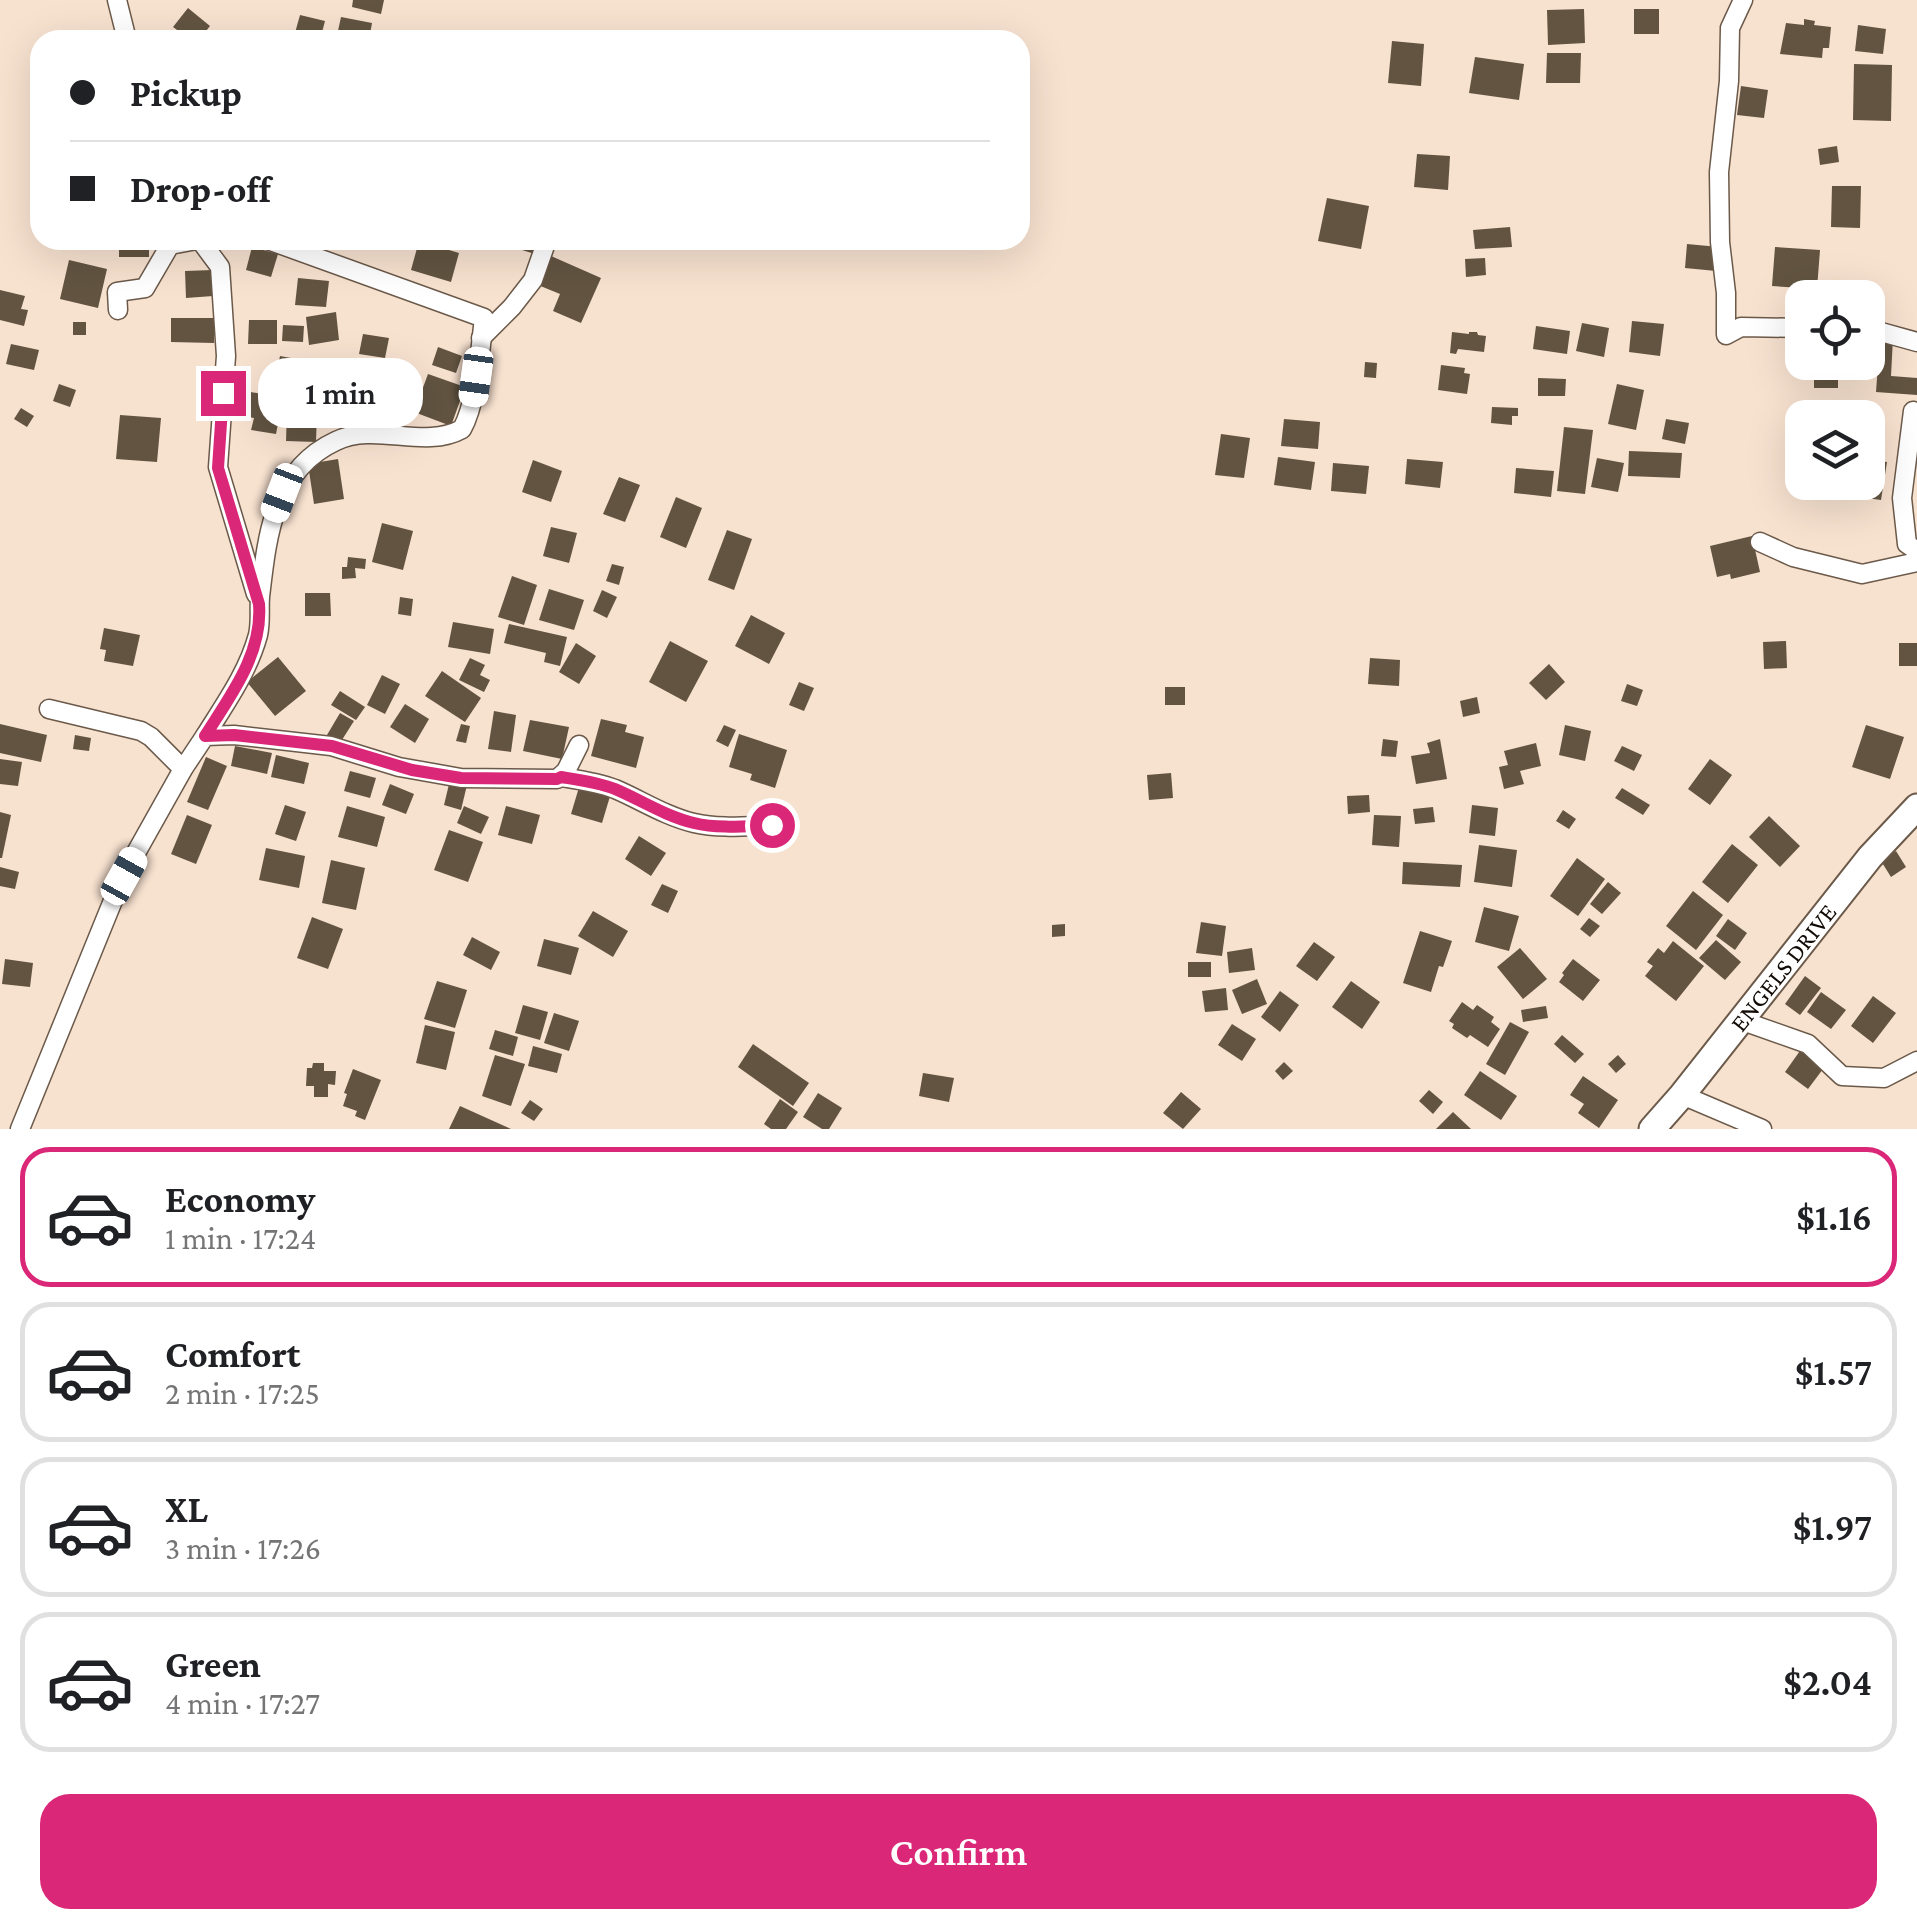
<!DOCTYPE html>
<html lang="en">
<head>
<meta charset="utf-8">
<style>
	body { margin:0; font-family:"Crimson Pro",serif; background:#f2f2f2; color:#202124; height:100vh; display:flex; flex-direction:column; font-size:38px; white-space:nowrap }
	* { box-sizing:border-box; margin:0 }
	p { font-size:32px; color:#757577 }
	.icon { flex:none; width:55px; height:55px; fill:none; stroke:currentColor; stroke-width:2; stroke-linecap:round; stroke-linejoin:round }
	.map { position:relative; height:1129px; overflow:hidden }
	.drawer { display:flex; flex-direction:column; background:#fff; flex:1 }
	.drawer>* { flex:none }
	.banner { position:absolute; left:30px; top:30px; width:1000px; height:220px; border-radius:30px; box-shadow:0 10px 40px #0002; display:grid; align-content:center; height:220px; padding:0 40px; background:#fff }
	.controls { position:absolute; left:1785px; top:280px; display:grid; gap:20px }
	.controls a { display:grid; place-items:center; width:100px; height:100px; border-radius:20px; background:#fff; box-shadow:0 10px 40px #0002; font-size:50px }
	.end { position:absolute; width:45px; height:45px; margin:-22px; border:12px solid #db2777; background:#fff; box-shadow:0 0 0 5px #fff }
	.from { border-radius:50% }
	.bubble { position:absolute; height:70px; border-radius:30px; background:#fff; box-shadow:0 10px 40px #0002; font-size:32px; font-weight:600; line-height:70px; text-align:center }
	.car { position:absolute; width:30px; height:60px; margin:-30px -15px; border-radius:12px; box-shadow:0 0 8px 2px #0007; background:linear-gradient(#fff 24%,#345 0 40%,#fff 0 76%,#345 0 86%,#fff 0) }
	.banner b { display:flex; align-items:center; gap:35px; height:95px; font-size:38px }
	.banner b+b { border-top:2px solid #e0e0e0 }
	.banner i { width:25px; height:25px; background:#202124 }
	ul { padding:18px 0 0; list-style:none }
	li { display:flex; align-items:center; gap:30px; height:140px; margin:0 20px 15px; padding:0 20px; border:5px solid #e0e0e0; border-radius:30px }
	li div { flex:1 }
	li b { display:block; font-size:38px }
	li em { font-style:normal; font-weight:600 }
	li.selected { border-color:#db2777 }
	li>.icon { width:90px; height:90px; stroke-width:1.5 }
	.button { display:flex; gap:20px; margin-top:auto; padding:20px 40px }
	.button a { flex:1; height:115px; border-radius:30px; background:#db2777; color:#fff; font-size:40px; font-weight:600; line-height:115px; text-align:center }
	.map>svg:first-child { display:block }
	.building { fill:#625441 }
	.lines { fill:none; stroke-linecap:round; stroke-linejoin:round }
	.street-casing { stroke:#6b5949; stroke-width:21 }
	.secondary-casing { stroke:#6b5949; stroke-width:29 }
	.street { stroke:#fff; stroke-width:18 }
	.secondary { stroke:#fff; stroke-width:25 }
	.route { stroke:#db2777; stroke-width:12 }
	.labels { text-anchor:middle; stroke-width:10; stroke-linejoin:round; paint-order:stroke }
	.street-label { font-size:25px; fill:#110a05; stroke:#f7e1cf }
</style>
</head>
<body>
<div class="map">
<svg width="1917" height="1129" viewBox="0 0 1917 1129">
	<rect width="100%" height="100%" fill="#f7e1cf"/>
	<g class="building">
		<polygon points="353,0 384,0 381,14 352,7"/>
		<polygon points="188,8 210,26 199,40 191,40 173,27"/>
		<polygon points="1584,9 1585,43 1548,45 1547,10"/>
		<rect x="1634" y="9" width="25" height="25"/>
		<polygon points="300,15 325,21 320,40 293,40"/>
		<polygon points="341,17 372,23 369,40 336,40"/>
		<polygon points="1804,19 1815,21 1814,25 1831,27 1829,48 1823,48 1822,58 1780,54 1786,23 1804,25"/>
		<polygon points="1858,25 1886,29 1883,54 1855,51"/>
		<polygon points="1392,41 1424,44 1421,86 1388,83"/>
		<polygon points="1547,53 1581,53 1580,83 1546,83"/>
		<polygon points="1475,57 1524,64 1519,100 1469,93"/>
		<polygon points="1854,64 1892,65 1891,121 1853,120"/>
		<polygon points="1741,86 1768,90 1764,118 1737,115"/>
		<polygon points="1837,146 1839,162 1820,165 1818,149"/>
		<polygon points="1417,154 1450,156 1448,190 1414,187"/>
		<polygon points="1832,186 1861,186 1860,228 1831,227"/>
		<polygon points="1327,198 1369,206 1361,249 1318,241"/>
		<polygon points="1510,227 1512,247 1475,249 1473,230"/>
		<rect x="119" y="240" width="30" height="17"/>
		<polygon points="511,240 543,240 538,255 509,246"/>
		<polygon points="419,241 459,253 451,282 411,270"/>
		<polygon points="1687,244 1719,247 1716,271 1685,268"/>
		<polygon points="252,247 278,254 271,277 246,270"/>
		<polygon points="1775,247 1820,250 1817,289 1772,286"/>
		<polygon points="551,256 601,278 581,323 553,311 560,294 538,285"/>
		<polygon points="1485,258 1486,275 1466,277 1465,259"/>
		<polygon points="69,260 107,269 98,308 60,299"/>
		<polygon points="212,270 213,296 186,298 185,271"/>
		<polygon points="298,278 329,281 326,307 295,305"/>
		<polygon points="0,290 25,296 21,309 28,310 24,326 0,320"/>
		<polygon points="336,312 339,340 309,345 306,317"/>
		<polygon points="171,318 214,318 214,343 171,342"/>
		<polygon points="249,320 277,320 277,344 248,344"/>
		<polygon points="1632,321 1664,324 1660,356 1629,352"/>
		<rect x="73" y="322" width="13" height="13"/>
		<polygon points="1582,323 1609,328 1604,357 1576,351"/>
		<polygon points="283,325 304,326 303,342 282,341"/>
		<polygon points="1536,326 1570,331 1567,354 1533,349"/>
		<polygon points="1452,332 1469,334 1469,332 1477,332 1478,335 1486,336 1484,352 1458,349 1456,354 1450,353"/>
		<polygon points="363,334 389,338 385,358 359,354"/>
		<polygon points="1880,337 1893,338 1891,376 1917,378 1917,395 1876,392"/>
		<polygon points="11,344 39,350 34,370 6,364"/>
		<polygon points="438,347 462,356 456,373 432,365"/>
		<polygon points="280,356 291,358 289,369 293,370 290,383 275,380"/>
		<polygon points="1365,362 1377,363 1376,378 1364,377"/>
		<rect x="1814" y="362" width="24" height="26"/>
		<polygon points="1441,365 1465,368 1464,373 1470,374 1467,394 1438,390"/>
		<polygon points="365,367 407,378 396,418 354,407"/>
		<polygon points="428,374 465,387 451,426 414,412"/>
		<polygon points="1538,378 1566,379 1565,396 1538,396"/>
		<polygon points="59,384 76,390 70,407 53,401"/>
		<polygon points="1617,384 1644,390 1636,430 1608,424"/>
		<polygon points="240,390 283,398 276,434 251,430 254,418 236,415"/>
		<polygon points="1492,407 1518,408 1518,416 1512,416 1512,425 1491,423"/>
		<polygon points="21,408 34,416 27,427 14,419"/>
		<polygon points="287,410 317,411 316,442 286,441"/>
		<polygon points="120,415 161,418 157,462 116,459"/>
		<polygon points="1284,419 1320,422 1318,449 1281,446"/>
		<polygon points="1666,419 1689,423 1685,444 1662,439"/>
		<polygon points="1564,427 1593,430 1585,494 1557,491"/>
		<polygon points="1221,434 1250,438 1244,478 1215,475"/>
		<polygon points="1629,451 1682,453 1680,478 1628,476"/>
		<polygon points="1278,457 1315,462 1311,490 1274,485"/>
		<polygon points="1597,458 1624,463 1618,492 1591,487"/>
		<polygon points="338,459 344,499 314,504 308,464"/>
		<polygon points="1407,459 1443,462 1440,488 1405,484"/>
		<polygon points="1868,459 1887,462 1881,500 1837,494 1839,482 1868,482"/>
		<polygon points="533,460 562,471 551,502 522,492"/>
		<polygon points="1333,463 1369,466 1366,494 1331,491"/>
		<polygon points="1516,468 1554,471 1551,497 1514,493"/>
		<polygon points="619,477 640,485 625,522 603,514"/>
		<polygon points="676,497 702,508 686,548 660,537"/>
		<polygon points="382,523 413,531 403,570 372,562"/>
		<polygon points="551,527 577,533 569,563 543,556"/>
		<polygon points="727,530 752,539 734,590 708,580"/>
		<polygon points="1752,536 1760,572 1731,579 1730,574 1717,577 1710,546"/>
		<polygon points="348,557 366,559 365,569 355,568 356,578 342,579 342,567 347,567"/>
		<polygon points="612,564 624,567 619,585 606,581"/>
		<polygon points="512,576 537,585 524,625 498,617"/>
		<polygon points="549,589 584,600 574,630 539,620"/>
		<polygon points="602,590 617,597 607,618 593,611"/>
		<polygon points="305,593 330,593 331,616 305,616"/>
		<polygon points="400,597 413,599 411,616 398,614"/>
		<polygon points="751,615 785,633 769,664 735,646"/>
		<polygon points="453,622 494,629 490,654 448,647"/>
		<polygon points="509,624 567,637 560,666 544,662 546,653 504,643"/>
		<polygon points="104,628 140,635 133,666 104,661 106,650 100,649"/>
		<polygon points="670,641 708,661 686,702 649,682"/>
		<polygon points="1786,641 1787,668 1764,669 1763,642"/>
		<polygon points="576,643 596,656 579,684 559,672"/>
		<rect x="1899" y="643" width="18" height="23"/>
		<polygon points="278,657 306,691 275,716 247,682"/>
		<polygon points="470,658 485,665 480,675 490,680 484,692 459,680"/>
		<polygon points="1370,658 1400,660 1399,686 1368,684"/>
		<polygon points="1549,664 1565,682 1546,700 1529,683"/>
		<polygon points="442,671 481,698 465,722 425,696"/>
		<polygon points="382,675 400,684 385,714 367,705"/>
		<polygon points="799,682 814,688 804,711 789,705"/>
		<polygon points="1627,684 1643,690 1637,706 1621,701"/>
		<rect x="1165" y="687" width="20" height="18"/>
		<polygon points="340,691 365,707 356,720 331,705"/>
		<polygon points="1477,697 1480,713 1463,717 1460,701"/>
		<polygon points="405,704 429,719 415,743 390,727"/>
		<polygon points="494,711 516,715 511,752 488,749"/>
		<polygon points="340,713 354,721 340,743 327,735"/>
		<polygon points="601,719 627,725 625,732 644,737 636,768 591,756"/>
		<polygon points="530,720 569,727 562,759 523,751"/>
		<polygon points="0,724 47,735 41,762 0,753"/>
		<polygon points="461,724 470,726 466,743 456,741"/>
		<polygon points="724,725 736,730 728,747 716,741"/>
		<polygon points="1565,725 1591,731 1585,761 1559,755"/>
		<polygon points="1866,725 1904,737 1890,779 1852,767"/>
		<polygon points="739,734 787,750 775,788 750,780 752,774 729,767"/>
		<polygon points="75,735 91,738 89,751 73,749"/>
		<polygon points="1383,739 1398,741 1396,757 1381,756"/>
		<polygon points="1440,739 1447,779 1416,784 1411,756 1430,753 1427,743"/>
		<polygon points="1536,743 1541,766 1520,771 1524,784 1504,789 1499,767 1508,765 1504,751"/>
		<polygon points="235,746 272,753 267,774 231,766"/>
		<polygon points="1622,746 1642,755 1634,771 1614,761"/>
		<polygon points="276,755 309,763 304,784 271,777"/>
		<polygon points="206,757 227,766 208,810 187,802"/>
		<polygon points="0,759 22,762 18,786 0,784"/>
		<polygon points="1710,759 1732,775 1710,805 1688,789"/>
		<polygon points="350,771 376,778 370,798 344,791"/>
		<polygon points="1171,773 1173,798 1149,800 1147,775"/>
		<polygon points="450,780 467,785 461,810 444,805"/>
		<polygon points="390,784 414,794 406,814 382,805"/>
		<polygon points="580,784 611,793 602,823 571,814"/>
		<polygon points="1622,788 1650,805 1643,815 1615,798"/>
		<polygon points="1369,795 1370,812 1348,814 1347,796"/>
		<polygon points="285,805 306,812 296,841 275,834"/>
		<polygon points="1472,805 1498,808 1495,836 1469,833"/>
		<polygon points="347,806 385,817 377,847 338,837"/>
		<polygon points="464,806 489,817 481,834 457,823"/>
		<polygon points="506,806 540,815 532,844 498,835"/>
		<polygon points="1433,807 1435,822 1415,824 1413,809"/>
		<polygon points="1563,810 1576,819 1569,829 1556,821"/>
		<polygon points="0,812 11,815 2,858 0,858"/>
		<polygon points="187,815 212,825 196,864 171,854"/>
		<polygon points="1374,815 1401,816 1399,847 1372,845"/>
		<polygon points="1769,816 1800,846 1780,867 1749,837"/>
		<polygon points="449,830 483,842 468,882 434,870"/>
		<polygon points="639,836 666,853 651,876 625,859"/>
		<polygon points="1732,844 1758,865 1728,903 1702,882"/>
		<polygon points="1479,845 1517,850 1512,887 1474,882"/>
		<polygon points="266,848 305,856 299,888 259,880"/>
		<polygon points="1896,851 1906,867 1891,877 1881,861"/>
		<polygon points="1577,858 1605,879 1578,916 1550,896"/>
		<polygon points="331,860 365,868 356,910 322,903"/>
		<polygon points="1403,862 1462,865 1460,887 1402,884"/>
		<polygon points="0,867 19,872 15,889 0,886"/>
		<polygon points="1608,882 1621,893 1602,914 1590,904"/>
		<polygon points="662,884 678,891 668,913 651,905"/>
		<polygon points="1693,891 1723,915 1696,950 1666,926"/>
		<polygon points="1484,907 1519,916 1509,951 1475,942"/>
		<polygon points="593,911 628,931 613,957 578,936"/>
		<polygon points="312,917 343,929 328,969 297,958"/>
		<polygon points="1589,918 1600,926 1590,937 1580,929"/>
		<polygon points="1728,919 1747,933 1735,950 1716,936"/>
		<polygon points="1201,922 1226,926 1222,956 1196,953"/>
		<polygon points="1065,924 1065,936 1052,937 1052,925"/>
		<polygon points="1420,931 1452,941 1443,967 1439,966 1431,992 1403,983"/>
		<polygon points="472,937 500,952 491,970 463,955"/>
		<polygon points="544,939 579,948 571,975 537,966"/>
		<polygon points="1716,940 1741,962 1725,980 1699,958"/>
		<polygon points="1673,941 1704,966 1676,1001 1645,976 1653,966 1647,962 1658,948 1664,953"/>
		<polygon points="1314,942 1335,957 1317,981 1296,966"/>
		<polygon points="1252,948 1255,970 1229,973 1227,952"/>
		<polygon points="1520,948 1547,979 1523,999 1497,967"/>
		<polygon points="5,959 33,963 30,987 2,984"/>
		<polygon points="1573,959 1600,980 1583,1001 1559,982 1564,975 1562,973"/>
		<rect x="1188" y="962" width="23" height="15"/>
		<polygon points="1805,976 1821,988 1800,1015 1785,1004"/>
		<polygon points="1257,979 1267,1004 1242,1014 1232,990"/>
		<polygon points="437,981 467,990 455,1028 424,1019"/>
		<polygon points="1351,981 1380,1002 1362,1029 1332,1007"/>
		<polygon points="1226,988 1228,1010 1205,1012 1202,991"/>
		<polygon points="1280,991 1299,1005 1280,1032 1261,1017"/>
		<polygon points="1821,992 1846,1010 1831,1029 1807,1012"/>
		<polygon points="1873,996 1896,1013 1873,1043 1851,1026"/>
		<polygon points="1462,1002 1473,1010 1477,1005 1494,1017 1491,1022 1500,1029 1488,1047 1470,1035 1467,1038 1452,1028 1454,1024 1449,1021"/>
		<polygon points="523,1005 548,1012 540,1040 515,1033"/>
		<polygon points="1546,1006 1548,1018 1523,1022 1521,1010"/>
		<polygon points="554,1013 579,1021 569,1051 544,1043"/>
		<polygon points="1510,1022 1529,1032 1505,1075 1486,1064"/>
		<polygon points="1232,1024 1256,1039 1242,1061 1218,1045"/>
		<polygon points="425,1025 455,1032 446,1070 416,1063"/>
		<polygon points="495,1030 518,1037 513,1056 489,1049"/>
		<polygon points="1562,1035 1584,1054 1575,1063 1554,1044"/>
		<polygon points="753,1044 809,1083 793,1106 738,1067"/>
		<polygon points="533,1046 562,1054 557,1073 528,1066"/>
		<polygon points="1802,1048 1826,1065 1808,1089 1785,1072"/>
		<polygon points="495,1055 525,1064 511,1106 482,1096"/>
		<polygon points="1618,1055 1626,1064 1616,1073 1608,1064"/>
		<polygon points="1284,1062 1293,1071 1283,1080 1275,1071"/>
		<polygon points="313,1063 324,1063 324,1071 336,1071 335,1085 328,1084 328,1097 314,1097 314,1086 306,1086 307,1068 312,1068"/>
		<polygon points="353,1069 381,1080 365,1120 355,1116 357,1111 343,1106 347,1094 344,1093"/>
		<polygon points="1480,1071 1517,1096 1501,1120 1464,1095"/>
		<polygon points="923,1073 954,1078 949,1102 919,1096"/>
		<polygon points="1583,1076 1618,1100 1599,1128 1578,1113 1584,1104 1570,1095"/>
		<polygon points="1429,1090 1443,1102 1433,1114 1419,1101"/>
		<polygon points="1181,1092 1201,1109 1183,1129 1163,1113"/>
		<polygon points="818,1093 842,1108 829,1129 822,1129 803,1117"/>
		<polygon points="780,1099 798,1112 786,1129 771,1129 764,1124"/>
		<polygon points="530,1100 543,1109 534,1121 521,1113"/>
		<polygon points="460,1106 511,1129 449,1129"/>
		<polygon points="1453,1112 1471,1129 1436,1129"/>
	</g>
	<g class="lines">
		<defs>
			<g id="street">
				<polyline points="117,0 127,40"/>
				<polyline points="1743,0 1730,28 1729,81 1719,172 1720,242 1726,293 1726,335 1741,327 1802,328"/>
				<polyline points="200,240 220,267 226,356 218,467 256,594"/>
				<polyline points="118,310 117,292 145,288 170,245 197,240"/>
				<polyline points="1868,330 1881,332 1917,342"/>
				<polyline points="481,338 512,307 533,280 547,240"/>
				<polyline points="1913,411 1902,498 1907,544 1917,551"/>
				<polyline points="1760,542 1793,557 1862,574 1917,562"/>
				<polyline points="49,709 141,731 151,737 183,769"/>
				<path d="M205,736C225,704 248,672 258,635C261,622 259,610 260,597C267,537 273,470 336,441C376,422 424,450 462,429C477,402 480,350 484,318L268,240"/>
				<path d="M561,777C580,780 597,782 615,789C641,800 665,816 694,823C719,829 746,826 772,825"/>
				<polyline points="1740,1020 1808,1044 1842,1076 1884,1078 1917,1061"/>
				<polyline points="1682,1095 1762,1129"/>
				<polyline points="20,1129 123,876 183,769 205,736 234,735 331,746 399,767 461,778 557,779 566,771 579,745"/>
			</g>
			<g id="secondary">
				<path id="s1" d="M1652,1129L1682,1095L1870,857L1917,807"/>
			</g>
		</defs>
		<use href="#street" class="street-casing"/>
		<use href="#secondary" class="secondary-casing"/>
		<use href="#street" class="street"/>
		<use href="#secondary" class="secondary"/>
	</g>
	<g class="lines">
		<path class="route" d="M223,393L218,468L259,604C263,654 230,696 205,736L234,735L332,746L412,770L461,778L557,779L561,777C580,780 597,782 615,789C641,800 665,816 694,823C719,829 746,826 772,825"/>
	</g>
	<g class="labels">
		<g class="street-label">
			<text dy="9" stroke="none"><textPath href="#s1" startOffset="208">ENGELS DRIVE</textPath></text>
		</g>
	</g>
</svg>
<div class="controls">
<a><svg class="icon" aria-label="locate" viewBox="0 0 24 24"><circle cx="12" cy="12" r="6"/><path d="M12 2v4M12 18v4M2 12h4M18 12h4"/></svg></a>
<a><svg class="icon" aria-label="layers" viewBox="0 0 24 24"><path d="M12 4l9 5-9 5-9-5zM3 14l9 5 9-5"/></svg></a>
</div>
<i class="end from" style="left:772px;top:825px"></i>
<i class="end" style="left:223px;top:393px"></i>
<div class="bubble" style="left:258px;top:358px;width:165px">1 min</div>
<i class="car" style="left:476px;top:377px;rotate:188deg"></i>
<i class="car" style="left:282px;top:493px;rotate:201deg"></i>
<i class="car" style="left:124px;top:876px;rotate:29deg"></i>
<div class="banner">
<b><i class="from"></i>Pickup</b>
<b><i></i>Drop-off</b>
</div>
</div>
<section class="drawer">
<ul>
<li class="selected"><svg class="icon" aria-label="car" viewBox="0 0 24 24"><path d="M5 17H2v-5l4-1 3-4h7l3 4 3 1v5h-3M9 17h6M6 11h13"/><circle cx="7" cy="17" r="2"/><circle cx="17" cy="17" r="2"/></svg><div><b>Economy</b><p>1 min · 17:24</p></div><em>$1.16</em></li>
<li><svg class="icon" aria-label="car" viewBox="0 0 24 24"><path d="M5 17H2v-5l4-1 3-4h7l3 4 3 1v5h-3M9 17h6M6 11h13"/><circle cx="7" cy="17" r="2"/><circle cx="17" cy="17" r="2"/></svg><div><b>Comfort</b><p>2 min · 17:25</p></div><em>$1.57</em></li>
<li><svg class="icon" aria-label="car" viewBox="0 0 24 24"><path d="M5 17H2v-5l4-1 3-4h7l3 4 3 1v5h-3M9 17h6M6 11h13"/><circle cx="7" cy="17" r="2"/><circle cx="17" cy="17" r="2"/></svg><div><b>XL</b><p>3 min · 17:26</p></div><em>$1.97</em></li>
<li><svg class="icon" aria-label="car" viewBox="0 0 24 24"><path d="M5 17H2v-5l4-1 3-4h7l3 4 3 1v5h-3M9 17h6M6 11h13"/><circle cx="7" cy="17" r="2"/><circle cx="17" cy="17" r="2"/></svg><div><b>Green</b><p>4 min · 17:27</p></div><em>$2.04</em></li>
</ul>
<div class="button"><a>Confirm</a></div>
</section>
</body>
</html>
